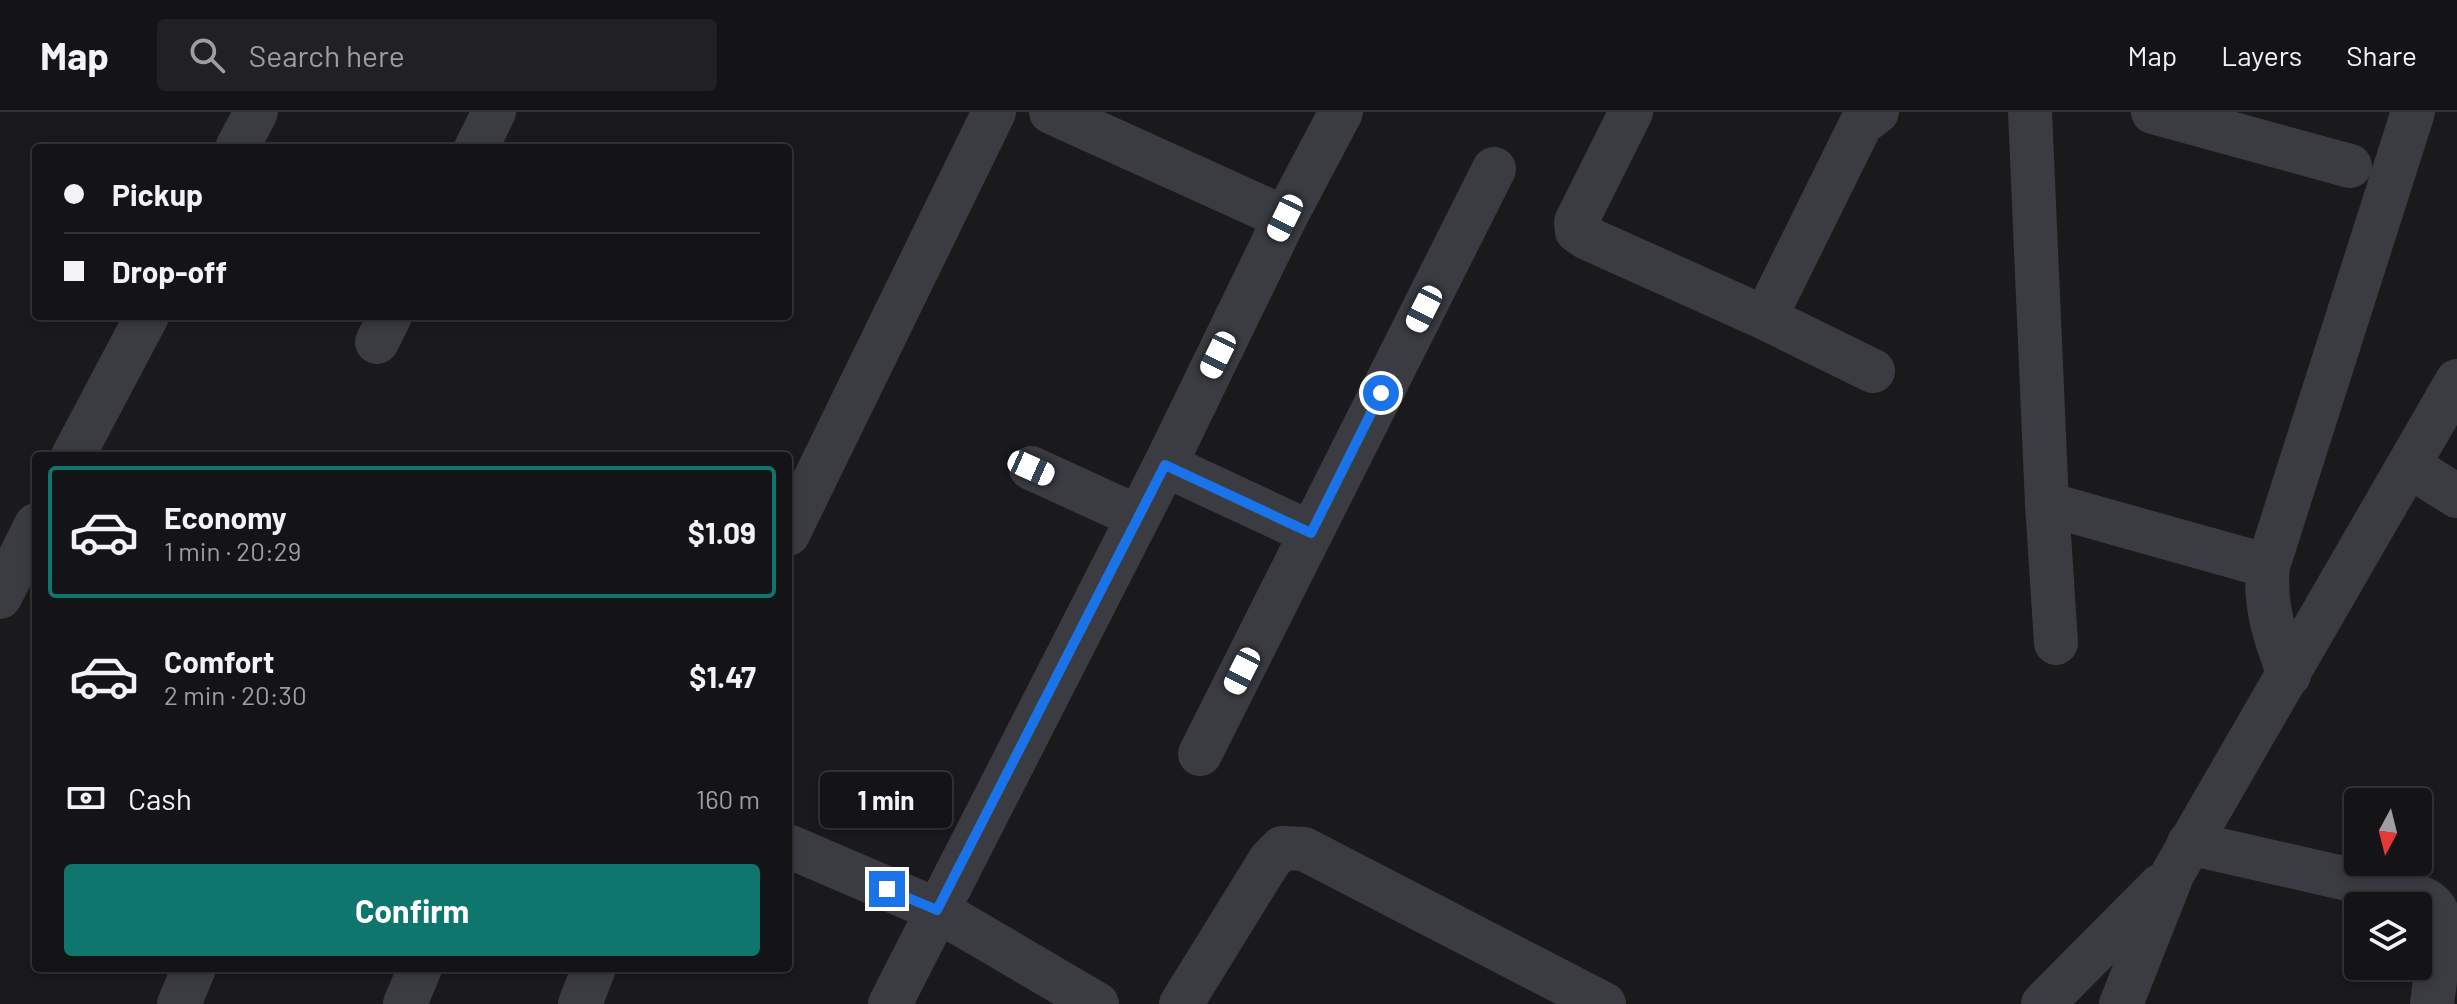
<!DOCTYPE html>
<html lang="en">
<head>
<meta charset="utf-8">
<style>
	body { margin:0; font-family:Barlow,sans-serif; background:#212123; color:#f1f3f6; height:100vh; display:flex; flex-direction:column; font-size:30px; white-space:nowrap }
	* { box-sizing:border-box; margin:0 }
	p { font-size:26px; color:#9d9ea1 }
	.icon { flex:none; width:44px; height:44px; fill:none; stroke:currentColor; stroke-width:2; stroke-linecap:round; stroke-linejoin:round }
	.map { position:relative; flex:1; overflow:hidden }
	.side { position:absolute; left:32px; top:340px; width:760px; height:520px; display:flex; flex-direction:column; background:#141416; border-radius:8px; box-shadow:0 4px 12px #0003,0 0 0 2px #333335 }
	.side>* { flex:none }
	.top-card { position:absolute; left:32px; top:32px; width:760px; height:176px; border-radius:8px; box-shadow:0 4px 12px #0003,0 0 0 2px #333335; display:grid; align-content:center; height:176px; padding:0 32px; background:#141416 }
	.needle { width:52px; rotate:187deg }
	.fabs { position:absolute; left:2344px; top:676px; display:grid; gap:16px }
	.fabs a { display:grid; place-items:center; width:88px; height:88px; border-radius:8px; background:#141416; box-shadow:0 4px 12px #0003,0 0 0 2px #333335; font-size:40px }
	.end { position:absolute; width:36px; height:36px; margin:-18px; border:10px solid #1a73e8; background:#fff; box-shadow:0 0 0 4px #fff }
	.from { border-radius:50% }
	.bubble { position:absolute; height:56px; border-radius:8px; background:#141416; box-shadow:0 4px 12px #0003,0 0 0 2px #333335; font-size:26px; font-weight:700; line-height:56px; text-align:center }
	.car { position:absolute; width:24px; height:48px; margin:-24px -12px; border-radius:10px; box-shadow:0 0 6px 2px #0007; background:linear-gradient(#fff 24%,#345 0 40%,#fff 0 76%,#345 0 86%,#fff 0) }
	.top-card b { display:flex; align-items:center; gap:28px; height:76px; font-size:30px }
	.top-card b+b { border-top:2px solid #333335 }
	.top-card i { width:20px; height:20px; background:#f1f3f6 }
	ul { padding:14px 0 0; list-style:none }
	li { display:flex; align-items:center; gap:24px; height:132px; margin:0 16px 12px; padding:0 16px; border:4px solid transparent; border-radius:8px }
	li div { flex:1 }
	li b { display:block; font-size:30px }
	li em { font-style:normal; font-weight:700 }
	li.on { border-color:#0f766e }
	li>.icon { width:72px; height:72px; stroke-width:1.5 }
	.pay { display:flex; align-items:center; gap:20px; height:88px; padding:0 32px; font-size:30px }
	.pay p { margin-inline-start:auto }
	.primary-button { display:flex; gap:16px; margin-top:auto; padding:16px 32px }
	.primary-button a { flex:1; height:92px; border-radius:8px; background:#0f766e; color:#fff; font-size:32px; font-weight:700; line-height:92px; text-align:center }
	header { display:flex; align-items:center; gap:48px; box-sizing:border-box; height:112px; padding:0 40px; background:#141416; border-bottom:2px solid #333335 }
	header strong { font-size:38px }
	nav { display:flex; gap:44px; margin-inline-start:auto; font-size:28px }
	.search { width:560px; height:72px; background:#212123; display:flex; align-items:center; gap:20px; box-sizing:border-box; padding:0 28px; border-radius:8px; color:#9d9ea1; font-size:30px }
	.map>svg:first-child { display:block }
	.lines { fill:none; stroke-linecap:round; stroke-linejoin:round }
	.minor { stroke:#3b3c42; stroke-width:44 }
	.route { stroke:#1a73e8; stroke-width:10 }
</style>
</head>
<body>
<header>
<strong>Map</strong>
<div class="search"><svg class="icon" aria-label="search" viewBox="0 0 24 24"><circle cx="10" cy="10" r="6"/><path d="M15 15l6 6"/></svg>Search here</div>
<nav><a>Map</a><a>Layers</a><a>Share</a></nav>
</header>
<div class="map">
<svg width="2457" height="892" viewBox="0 0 2457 892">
	<rect width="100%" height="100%" fill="#1a1a1d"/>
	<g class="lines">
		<g class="minor">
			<polyline points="1051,0 1285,106"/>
			<polyline points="1631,0 1576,110 1577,119 1587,126 1765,206 1873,259"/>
			<polyline points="2030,0 2047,392 2056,531"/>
			<polyline points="2153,0 2350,54"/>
			<polyline points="237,36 256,0"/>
			<polyline points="476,36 494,0"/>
			<polyline points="1765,206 1861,12 1877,0"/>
			<polyline points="377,230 390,204"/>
			<polyline points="73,344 147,204"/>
			<polyline points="1165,353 1311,421"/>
			<polyline points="2409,354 2457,384"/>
			<polyline points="1031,356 1138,405"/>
			<polyline points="2047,392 2268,454"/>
			<polyline points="788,422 994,0"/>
			<polyline points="0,485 36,413"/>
			<path d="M2289,563C2275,525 2264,494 2268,454L2413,0"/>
			<polyline points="1200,642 1494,57"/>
			<path d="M2189,731L2409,781C2421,785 2434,790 2438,803C2444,820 2434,872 2432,892"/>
			<polyline points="788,734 937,798 1097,892"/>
			<polyline points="179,892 194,856"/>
			<polyline points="405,892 420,856"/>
			<polyline points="580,892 594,856"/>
			<polyline points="890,892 1165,353 1285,106 1341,0"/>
			<polyline points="1181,892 1270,748 1282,736 1304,737 1604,892"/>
			<polyline points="2043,892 2160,774"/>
			<polyline points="2121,892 2173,761 2457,269"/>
		</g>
	</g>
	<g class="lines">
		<polyline class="route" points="887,777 937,798 1165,353 1311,421 1381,281"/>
	</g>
</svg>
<div class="fabs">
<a><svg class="needle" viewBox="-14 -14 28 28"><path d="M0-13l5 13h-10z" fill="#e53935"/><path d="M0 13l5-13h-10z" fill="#9d9ea1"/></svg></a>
<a><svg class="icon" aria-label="layers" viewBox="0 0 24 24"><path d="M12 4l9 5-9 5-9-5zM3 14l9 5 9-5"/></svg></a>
</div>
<i class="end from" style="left:1381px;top:281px"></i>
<i class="end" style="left:887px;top:777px"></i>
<div class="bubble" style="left:820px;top:660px;width:132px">1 min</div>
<i class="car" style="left:1285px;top:106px;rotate:206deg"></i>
<i class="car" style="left:1424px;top:197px;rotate:207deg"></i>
<i class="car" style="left:1218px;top:243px;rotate:206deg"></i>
<i class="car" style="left:1031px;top:356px;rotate:114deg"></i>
<i class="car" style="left:1242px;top:559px;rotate:207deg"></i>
<div class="top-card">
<b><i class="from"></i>Pickup</b>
<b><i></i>Drop-off</b>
</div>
<section class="side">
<ul>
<li class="on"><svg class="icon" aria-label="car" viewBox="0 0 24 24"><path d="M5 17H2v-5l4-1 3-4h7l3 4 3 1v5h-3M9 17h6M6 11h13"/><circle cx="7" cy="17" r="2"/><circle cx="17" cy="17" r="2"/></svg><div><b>Economy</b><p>1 min · 20:29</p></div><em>$1.09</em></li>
<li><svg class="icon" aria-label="car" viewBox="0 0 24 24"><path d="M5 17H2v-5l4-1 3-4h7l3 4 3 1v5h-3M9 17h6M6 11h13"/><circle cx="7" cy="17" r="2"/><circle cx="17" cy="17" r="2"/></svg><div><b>Comfort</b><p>2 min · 20:30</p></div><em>$1.47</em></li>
</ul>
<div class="pay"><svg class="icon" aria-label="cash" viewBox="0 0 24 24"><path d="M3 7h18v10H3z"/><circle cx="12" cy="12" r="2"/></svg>Cash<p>160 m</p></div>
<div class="primary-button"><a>Confirm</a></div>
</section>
</div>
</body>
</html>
